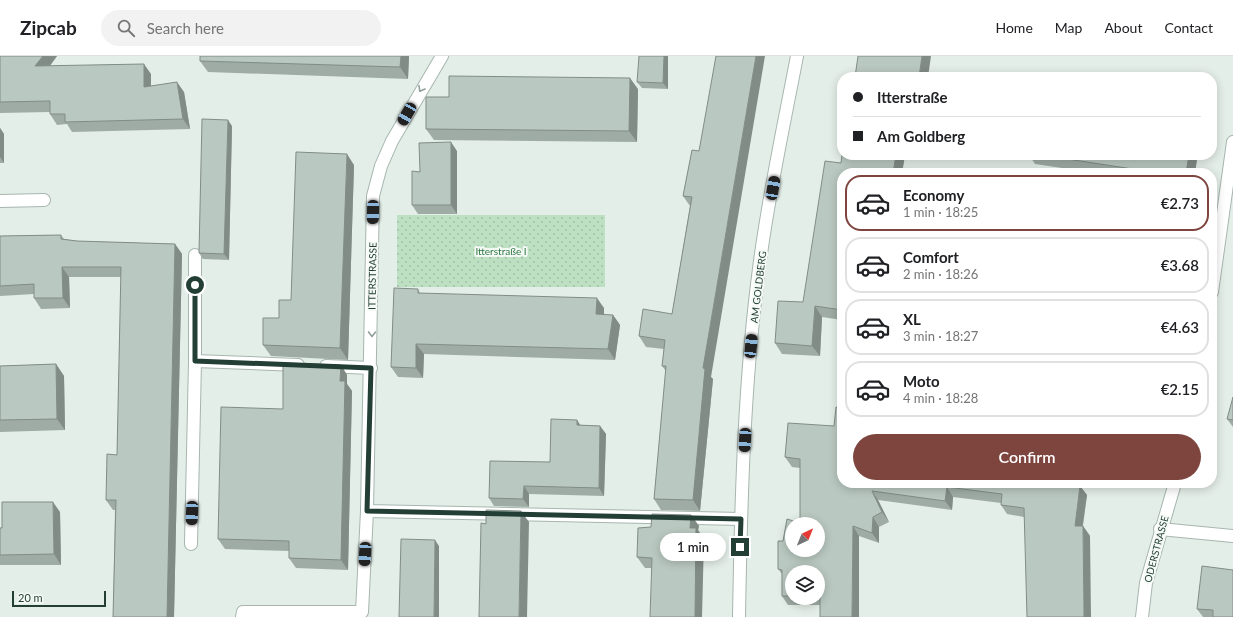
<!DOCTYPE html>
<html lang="en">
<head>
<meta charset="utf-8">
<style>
	body { margin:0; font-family:Lato,sans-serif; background:#f2f2f2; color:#202124; height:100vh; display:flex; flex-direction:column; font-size:15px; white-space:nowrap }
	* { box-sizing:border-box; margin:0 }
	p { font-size:13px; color:#757577 }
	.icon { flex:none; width:22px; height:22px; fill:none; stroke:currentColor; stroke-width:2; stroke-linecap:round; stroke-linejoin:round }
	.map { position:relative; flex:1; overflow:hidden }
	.details { position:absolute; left:837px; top:112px; width:380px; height:320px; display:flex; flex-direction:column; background:#fff; border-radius:16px; box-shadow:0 2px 10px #0003 }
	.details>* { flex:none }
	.hud { position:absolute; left:837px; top:16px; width:380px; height:88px; border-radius:16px; box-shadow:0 2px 10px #0003; display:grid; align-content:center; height:88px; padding:0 16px; background:#fff }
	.needle { width:26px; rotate:43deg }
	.controls { position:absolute; left:785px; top:461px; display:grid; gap:8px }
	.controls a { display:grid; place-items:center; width:40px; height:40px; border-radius:50%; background:#fff; box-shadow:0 2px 10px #0003; font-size:20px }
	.scale { position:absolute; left:12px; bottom:10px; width:94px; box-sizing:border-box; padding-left:4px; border:2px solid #233f35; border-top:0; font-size:11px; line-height:14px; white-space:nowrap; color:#233f35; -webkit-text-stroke:3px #f5faf7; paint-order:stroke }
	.end { position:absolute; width:18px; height:18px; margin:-9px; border:5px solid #233f35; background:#fff; box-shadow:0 0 0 2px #fff }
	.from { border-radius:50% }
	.bubble { position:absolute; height:28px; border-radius:14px; background:#fff; box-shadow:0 2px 10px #0003; font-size:13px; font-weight:600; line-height:28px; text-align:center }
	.car { position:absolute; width:12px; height:24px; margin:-12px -6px; border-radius:5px; box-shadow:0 0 3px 1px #0007; background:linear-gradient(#222 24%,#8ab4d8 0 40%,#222 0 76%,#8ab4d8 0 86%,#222 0) }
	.hud b { display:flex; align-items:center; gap:14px; height:38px; font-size:15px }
	.hud b+b { border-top:1px solid #e0e0e0 }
	.hud i { width:10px; height:10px; background:#202124 }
	ul { padding:7px 0 0; list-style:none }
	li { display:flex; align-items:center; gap:12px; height:56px; margin:0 8px 6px; padding:0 8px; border:2px solid #e0e0e0; border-radius:16px }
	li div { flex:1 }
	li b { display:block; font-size:15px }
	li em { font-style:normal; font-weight:600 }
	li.current { border-color:#7e453e }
	li>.icon { width:36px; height:36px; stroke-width:1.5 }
	.cta { display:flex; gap:8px; margin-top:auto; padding:8px 16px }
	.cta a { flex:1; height:46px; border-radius:24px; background:#7e453e; color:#fff; font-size:16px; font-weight:600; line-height:46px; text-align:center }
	header { display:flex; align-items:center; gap:24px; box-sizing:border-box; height:56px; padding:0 20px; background:#fff; border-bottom:1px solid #e0e0e0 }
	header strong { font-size:19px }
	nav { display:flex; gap:22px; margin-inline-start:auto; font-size:14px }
	.search { width:280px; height:36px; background:#f2f2f2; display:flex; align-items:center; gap:10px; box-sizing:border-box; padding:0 14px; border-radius:22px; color:#757577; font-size:15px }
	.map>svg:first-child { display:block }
	.green { fill:url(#green-dots) }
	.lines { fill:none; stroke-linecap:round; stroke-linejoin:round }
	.minor-casing { stroke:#a6b6af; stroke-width:14 }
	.minor { stroke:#fff; stroke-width:12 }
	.wall { fill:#9faca6; fill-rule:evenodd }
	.shaded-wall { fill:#828c87 }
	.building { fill:#b9c8c1; stroke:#828c87; fill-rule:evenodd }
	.oneway { stroke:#919f9a }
	.route { stroke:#233f35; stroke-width:5 }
	.labels { text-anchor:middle; stroke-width:4; stroke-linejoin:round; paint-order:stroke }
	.park-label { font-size:10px; fill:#2d7741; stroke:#f5faf7 }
	.street-label { font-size:10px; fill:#233f35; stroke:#f5faf7 }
</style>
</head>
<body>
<header>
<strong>Zipcab</strong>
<div class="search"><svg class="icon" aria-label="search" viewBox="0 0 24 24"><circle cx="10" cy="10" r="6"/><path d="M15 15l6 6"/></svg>Search here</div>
<nav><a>Home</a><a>Map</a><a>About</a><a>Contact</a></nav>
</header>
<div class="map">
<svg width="1233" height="561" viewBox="0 0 1233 561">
	<defs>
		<pattern id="green-dots" width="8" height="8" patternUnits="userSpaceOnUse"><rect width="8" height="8" fill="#bddfc2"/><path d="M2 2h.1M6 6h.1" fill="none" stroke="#a2c0a7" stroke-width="1.8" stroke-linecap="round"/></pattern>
	</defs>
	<rect width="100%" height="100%" fill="#e4eee8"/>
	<rect class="green" x="397" y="159" width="208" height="72"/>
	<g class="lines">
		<defs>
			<g id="minor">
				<polyline points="442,0 392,85 381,110 373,140 367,455 741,463"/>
				<polyline points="0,145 44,144"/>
				<polyline points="195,199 195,305 298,309"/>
				<polyline points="1212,236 1233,86"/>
				<polyline points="326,310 371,312"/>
				<polyline points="1160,473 1233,480"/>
				<polyline points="191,488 195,305"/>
				<polyline points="242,561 243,556 362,556 367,455"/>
				<path d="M739,561C741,443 744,323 760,205C769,137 784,68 797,0"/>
				<polyline points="1142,561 1146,527 1175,427"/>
			</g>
		</defs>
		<use href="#minor" class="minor-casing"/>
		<use href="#minor" class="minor"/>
	</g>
	<g class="wall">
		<polygon points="0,0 57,0 50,10 151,18 151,30 184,36 190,73 72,76 67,68 57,69 50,58 50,56 0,57"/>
		<polygon points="409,0 408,23 208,16 200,5"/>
		<polygon points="668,0 668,33 642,32 637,26"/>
		<polygon points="638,33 637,86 434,84 426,73 449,41"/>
		<polygon points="232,70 229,204 203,203 199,197"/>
		<polygon points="0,72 4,78 4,107 0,107"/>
		<polygon points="692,94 711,321 713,323 700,455 661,454 654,443 666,315 662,310 664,293 646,291 639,280 672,258 690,150 683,140"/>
		<polygon points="457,95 457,158 418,158 412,149 420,116"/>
		<polygon points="905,99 902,117 842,117 842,264 822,261 820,300 782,298 775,287 803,246 841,107"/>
		<polygon points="1029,99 1194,99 1197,103 1195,117 1096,117 1035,108"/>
		<polygon points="354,109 348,304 271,300 263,289 279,262 291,244"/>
		<polygon points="61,179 64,183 77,185 175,188 182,198 174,561 113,561 115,454 113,454 106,444 117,399 121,221 69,221 70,252 41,253 34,242 34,238 0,240 0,180"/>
		<polygon points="418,233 420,237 604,252 604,259 613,259 620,269 615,304 424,298 423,322 398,321 391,311"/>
		<polygon points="56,308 64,320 65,374 0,376 0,310"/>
		<polygon points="341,309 347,319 347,328 352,335 348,514 296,512 289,502 289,495 225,493 218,483 283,353"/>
		<polygon points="1233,341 1233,371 1227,363"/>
		<polygon points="577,364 580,369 600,370 606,378 604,440 529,438 529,451 494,450 489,442 550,406"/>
		<path d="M788,367L842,427L1070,428L1080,430L1087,439L1083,470L1090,480L1024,461L1007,458L1001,449V447L953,441L952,454L878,444L889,466L879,471V487L859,480L820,549H788L782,540V518L778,513L783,485L800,467V412L792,411L785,401ZM792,516H818V542H792Z"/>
		<polygon points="60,456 61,509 0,509 0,472"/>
		<polygon points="691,459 699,470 698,474 704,483 651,512 645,512 637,501 651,471"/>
		<polygon points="1233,514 1233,561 1203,561 1197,553"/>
	</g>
	<g class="shaded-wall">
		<polygon points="43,0 57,0 42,20 35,10"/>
		<polygon points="401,0 409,0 408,23 400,11"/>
		<polygon points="664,0 668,0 668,33 663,27"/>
		<polygon points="756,0 765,0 711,321 713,323 700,455 693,444 703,312"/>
		<polygon points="922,0 931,0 928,21 919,21"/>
		<polygon points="144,8 151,18 151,41 144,31"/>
		<polygon points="630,22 638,33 637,86 629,75"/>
		<polygon points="177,26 184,36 190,73 183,63"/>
		<polygon points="228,64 232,70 229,204 224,198"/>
		<polygon points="0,72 4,78 4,107 0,101"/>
		<polygon points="451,86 457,95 457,158 451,149"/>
		<polygon points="347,98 354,109 348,304 340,292"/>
		<polygon points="896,99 905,99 902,117 893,117"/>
		<polygon points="1189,99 1194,99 1197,103 1195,117 1186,117"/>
		<polygon points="175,188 182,198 174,561 167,561"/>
		<polygon points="62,211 69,221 70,252 63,242"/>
		<polygon points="597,242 604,252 604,268 596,258"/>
		<polygon points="815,250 822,261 820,300 812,290"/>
		<polygon points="613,259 620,269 615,304 608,293"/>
		<polygon points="416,288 424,298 423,322 416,312"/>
		<polygon points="56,308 64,320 65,374 57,363"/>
		<polygon points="341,309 347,319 347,328 352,335 348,514 341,504 340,325"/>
		<polygon points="577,364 582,372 577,369"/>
		<polygon points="600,370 606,378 604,440 599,432"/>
		<polygon points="524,430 529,438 529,451 523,443"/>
		<polygon points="1080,430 1087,439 1081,480 1075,470"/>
		<polygon points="947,431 953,441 952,454 945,445"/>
		<polygon points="872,435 878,444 889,466 882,456"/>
		<polygon points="53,446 60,456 61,509 54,498"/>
		<polygon points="521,455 529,466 527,561 519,561"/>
		<polygon points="691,459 699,470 698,474 704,483 702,561 695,561 690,472"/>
		<polygon points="873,461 879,471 879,487 872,477"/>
		<polygon points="853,470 859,480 859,561 852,561"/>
		<polygon points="1083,470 1090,480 1091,561 1084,561"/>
		<polygon points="435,484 439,490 439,561 434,561"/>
	</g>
	<g class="building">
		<polygon points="0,0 43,0 35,10 144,8 144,31 177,26 183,63 65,66 65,58 50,58 50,45 0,46"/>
		<polygon points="200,0 401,0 400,11 200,5"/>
		<polygon points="639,0 664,0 663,27 637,26"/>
		<polygon points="716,0 756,0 703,312 705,313 693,444 654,443 666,310 662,310 665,284 639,280 643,253 672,258 692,141 683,140 692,94 699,95"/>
		<polygon points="858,0 922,0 919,21 855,21"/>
		<polygon points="449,20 630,22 629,75 426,73 426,41 449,41"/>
		<polygon points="202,63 228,64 224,198 199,197"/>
		<polygon points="451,86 451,149 412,149 412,115 420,116 419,87"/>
		<polygon points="296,96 347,98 340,292 263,289 263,262 279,262 279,244 291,244"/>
		<polygon points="842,99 896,99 893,117 842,117 842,254 815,250 812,290 775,287 778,245 803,246 825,105 841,107"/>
		<polygon points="1041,99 1189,99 1186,117 1159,117"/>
		<polygon points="61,179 61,183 77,185 175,188 167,561 113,561 116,444 106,444 107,398 117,399 121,211 62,211 63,242 34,242 34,228 0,230 0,180"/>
		<polygon points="394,232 418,233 418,237 597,242 596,258 613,259 608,293 416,288 416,312 391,311"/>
		<polygon points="283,307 341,309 340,325 345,325 341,504 289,502 289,485 218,483 221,351 283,353"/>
		<polygon points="56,308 57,363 0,364 0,310"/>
		<polygon points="1233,341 1233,364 1227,363"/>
		<path d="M836,351L842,353V427H1063L1080,430L1075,470H1083L1084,561H1027L1024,452L1001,449L1002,438L947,431L945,445L872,435L882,456L873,461L872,477L853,470L852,561H820V540H818V516H792V540H782V514L778,513V485H783L787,463L800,467V403L785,401L788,367L834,370ZM792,468H818V494H792Z"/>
		<polygon points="551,363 577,364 577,369 600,370 599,432 524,430 523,443 489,442 490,405 550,406"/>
		<polygon points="2,446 53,446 54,498 0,499 0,472 2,472"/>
		<polygon points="486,454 521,455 519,561 479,561 481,467 486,468"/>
		<polygon points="652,458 691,459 690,472 696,472 695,561 650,561 652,502 637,501 638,472 651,471"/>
		<polygon points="401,483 435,484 434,561 399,561"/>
		<polygon points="1202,510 1233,514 1233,561 1213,561 1213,554 1197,553"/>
	</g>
	<defs><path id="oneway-chevron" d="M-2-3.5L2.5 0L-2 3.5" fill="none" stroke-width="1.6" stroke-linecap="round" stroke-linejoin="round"/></defs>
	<g class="oneway">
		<use href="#oneway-chevron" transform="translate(421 33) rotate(120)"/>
		<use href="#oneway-chevron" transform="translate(372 278) rotate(91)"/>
	</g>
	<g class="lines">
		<polyline class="route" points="195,229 195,305 371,312 367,455 741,463 740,491"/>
	</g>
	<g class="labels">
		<g class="park-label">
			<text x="501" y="199">Itterstraße I</text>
		</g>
		<g class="street-label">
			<text transform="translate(372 220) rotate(-89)" y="4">ITTERSTRASSE</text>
			<text transform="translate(758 231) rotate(-83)" y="4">AM GOLDBERG</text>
			<text transform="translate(1156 493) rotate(-75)" y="4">ODERSTRASSE</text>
		</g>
	</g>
</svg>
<div class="controls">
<a><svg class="needle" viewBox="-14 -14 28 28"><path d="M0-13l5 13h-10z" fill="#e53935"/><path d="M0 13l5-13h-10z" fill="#757577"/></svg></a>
<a><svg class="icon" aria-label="layers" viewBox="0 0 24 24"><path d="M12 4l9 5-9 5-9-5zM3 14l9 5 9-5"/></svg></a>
</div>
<div class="scale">20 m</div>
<i class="end from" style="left:195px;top:229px"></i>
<i class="end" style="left:740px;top:491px"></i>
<div class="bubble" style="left:660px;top:477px;width:66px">1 min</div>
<i class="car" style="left:407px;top:58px;rotate:210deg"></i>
<i class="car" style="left:773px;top:132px;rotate:10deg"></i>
<i class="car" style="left:373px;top:156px;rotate:181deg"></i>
<i class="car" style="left:751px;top:290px;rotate:6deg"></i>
<i class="car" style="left:745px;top:384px;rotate:183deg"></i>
<i class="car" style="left:192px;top:457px;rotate:182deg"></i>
<i class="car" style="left:365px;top:498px;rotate:183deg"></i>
<div class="hud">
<b><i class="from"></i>Itterstraße</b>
<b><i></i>Am Goldberg</b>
</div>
<section class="details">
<ul>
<li class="current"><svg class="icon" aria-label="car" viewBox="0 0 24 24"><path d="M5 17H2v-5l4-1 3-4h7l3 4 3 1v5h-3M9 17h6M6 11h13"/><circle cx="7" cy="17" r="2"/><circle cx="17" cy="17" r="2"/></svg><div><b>Economy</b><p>1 min · 18:25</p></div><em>€2.73</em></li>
<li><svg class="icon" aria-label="car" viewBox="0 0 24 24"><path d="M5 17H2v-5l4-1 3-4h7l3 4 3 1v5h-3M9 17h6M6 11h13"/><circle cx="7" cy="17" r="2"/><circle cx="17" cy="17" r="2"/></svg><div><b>Comfort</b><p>2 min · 18:26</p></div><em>€3.68</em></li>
<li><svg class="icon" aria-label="car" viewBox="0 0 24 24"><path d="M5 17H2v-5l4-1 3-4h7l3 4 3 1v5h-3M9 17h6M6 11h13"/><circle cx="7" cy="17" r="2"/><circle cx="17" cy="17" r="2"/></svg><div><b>XL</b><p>3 min · 18:27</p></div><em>€4.63</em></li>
<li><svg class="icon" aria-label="car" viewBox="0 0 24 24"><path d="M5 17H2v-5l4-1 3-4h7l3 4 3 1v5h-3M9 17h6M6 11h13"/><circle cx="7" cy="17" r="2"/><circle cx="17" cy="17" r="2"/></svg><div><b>Moto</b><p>4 min · 18:28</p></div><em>€2.15</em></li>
</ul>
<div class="cta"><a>Confirm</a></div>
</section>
</div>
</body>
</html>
